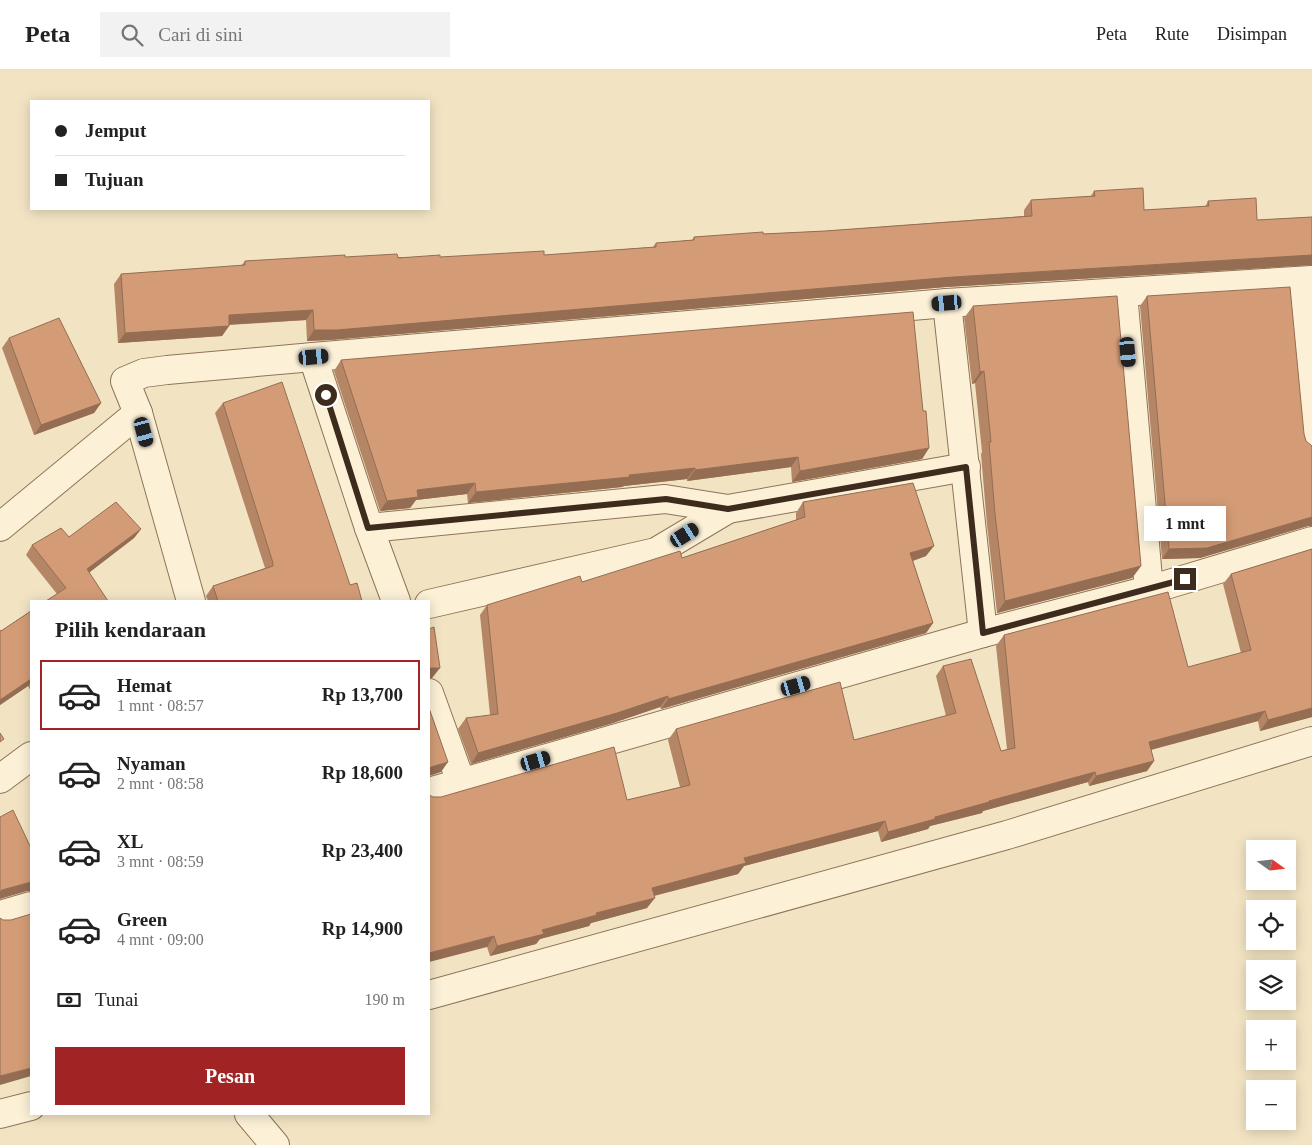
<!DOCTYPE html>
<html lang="id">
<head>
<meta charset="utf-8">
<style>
	body { margin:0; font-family:Georgia,serif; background:#f2f2f2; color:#222; height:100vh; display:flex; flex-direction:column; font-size:19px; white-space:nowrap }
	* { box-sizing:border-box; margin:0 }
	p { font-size:16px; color:#767676 }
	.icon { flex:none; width:28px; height:28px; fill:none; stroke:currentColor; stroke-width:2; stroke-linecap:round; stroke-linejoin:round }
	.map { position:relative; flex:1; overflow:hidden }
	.panel { position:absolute; left:30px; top:530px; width:400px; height:515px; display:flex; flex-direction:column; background:#fff; border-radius:0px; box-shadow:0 2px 12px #0003 }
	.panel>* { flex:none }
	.hud { position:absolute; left:30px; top:30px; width:400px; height:110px; border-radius:0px; box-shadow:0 2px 12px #0003; display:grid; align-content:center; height:110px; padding:0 25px; background:#fff }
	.needle { width:32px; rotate:105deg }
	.fabs { position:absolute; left:1246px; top:770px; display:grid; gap:10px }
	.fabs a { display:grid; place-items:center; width:50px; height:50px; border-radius:0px; background:#fff; box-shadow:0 2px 12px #0003; font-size:25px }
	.end { position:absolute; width:22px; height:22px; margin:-11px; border:6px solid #3d2c1d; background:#fff; box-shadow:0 0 0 2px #fff }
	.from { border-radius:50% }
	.bubble { position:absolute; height:35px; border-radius:0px; background:#fff; box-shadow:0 2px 12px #0003; font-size:16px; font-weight:700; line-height:35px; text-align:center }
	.car { position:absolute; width:15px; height:30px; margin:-15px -8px; border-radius:6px; box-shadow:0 0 4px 1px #0007; background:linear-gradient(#222 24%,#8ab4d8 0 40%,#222 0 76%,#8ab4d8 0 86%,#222 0) }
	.hud b { display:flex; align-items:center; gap:18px; height:48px; font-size:19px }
	.hud b+b { border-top:1px solid #e0e0e0 }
	.hud i { width:12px; height:12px; background:#222 }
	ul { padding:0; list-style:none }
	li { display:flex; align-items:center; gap:15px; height:70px; margin:0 10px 8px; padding:0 15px; border:2px solid transparent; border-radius:0px }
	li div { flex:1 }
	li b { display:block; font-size:19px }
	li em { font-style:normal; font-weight:700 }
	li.on { border-color:#a22324 }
	li>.icon { width:45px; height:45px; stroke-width:1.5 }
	h2 { padding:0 25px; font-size:22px; line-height:60px }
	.pay { display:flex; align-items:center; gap:12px; height:55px; padding:0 25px; font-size:19px }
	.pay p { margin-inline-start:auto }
	.cta { display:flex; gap:10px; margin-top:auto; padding:10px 25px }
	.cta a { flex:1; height:58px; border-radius:0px; background:#a22324; color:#fff; font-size:20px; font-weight:700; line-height:58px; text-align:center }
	header { display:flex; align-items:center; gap:30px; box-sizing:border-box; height:70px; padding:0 25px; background:#fff; border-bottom:1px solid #e0e0e0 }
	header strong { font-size:24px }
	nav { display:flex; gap:28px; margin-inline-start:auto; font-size:18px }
	.search { width:350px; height:45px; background:#f2f2f2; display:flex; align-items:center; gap:12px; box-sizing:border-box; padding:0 18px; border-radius:0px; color:#767676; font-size:19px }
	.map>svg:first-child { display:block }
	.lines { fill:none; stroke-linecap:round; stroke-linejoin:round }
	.minor-casing { stroke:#8e7458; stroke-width:30 }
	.minor { stroke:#fcf1d7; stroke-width:28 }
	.wall { fill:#b58665 }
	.shaded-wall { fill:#946d53 }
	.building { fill:#d39c76; stroke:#946d53 }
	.route { stroke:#3d2c1d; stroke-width:6 }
</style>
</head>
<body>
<header>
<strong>Peta</strong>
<div class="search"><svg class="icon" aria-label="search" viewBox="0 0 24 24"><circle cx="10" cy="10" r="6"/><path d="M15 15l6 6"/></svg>Cari di sini</div>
<nav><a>Peta</a><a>Rute</a><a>Disimpan</a></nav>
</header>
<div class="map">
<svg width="1312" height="1075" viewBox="0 0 1312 1075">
	<rect width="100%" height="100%" fill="#f2e4c3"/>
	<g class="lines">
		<defs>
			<g id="minor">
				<polyline points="1297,211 1312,373"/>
				<polyline points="1123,223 1149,520"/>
				<polyline points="947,233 983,563"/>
				<polyline points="0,457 138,343"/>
				<polyline points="369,458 665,429 728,439 966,397"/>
				<polyline points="191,531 138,343 125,311 144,303 167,300 313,287"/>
				<polyline points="396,531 369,458 313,287 947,233 1312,210"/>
				<polyline points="429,534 656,482 728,439"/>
				<polyline points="429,623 461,712"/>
				<polyline points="0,709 31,686"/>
				<polyline points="429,722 983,563 1149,520 1312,471"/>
				<polyline points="0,845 31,836"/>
				<polyline points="429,925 1007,765 1312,671"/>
				<polyline points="0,1044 31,1036"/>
				<polyline points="249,1044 275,1075"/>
			</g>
		</defs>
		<use href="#minor" class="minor-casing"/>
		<use href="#minor" class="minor"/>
	</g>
	<g class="wall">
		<polygon points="1094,121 1144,140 1205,137 1208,131 1257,150 1312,147 1312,195 946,217 330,270 307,271 306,250 229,255 229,256 222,266 118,273 114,214 121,204 241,196 245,191 345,187 440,187 544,185 653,177 656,173 692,170 694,167 825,161 1024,146 1024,140 1031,130 1091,126"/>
		<polygon points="1147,226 1304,364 1306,371 1312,456 1308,456 1200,488 1162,489 1140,236"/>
		<polygon points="973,236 1141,496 1132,508 997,543 987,455 981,384 982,382 975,313 972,314 964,248"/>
		<polygon points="9,268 101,333 94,343 34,365 2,278"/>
		<polygon points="341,290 923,341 929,378 922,389 792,412 791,397 687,411 687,409 624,416 622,417 468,433 467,424 416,430 410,438 380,441 334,301"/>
		<polygon points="223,333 350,515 362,531 208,531 206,526 213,516 265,498 215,343"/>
		<polygon points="803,432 926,486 913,491 933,553 926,563 661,639 660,637 610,654 471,694 458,659 466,648 490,645 480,545 487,535 682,488 796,450 796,443"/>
		<polygon points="141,459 134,468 89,502 57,524 26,485 32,475 69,467"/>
		<polygon points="1312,479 1312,647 1260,661 1258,651 1151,680 1154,691 1147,701 1089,716 1088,712 983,741 982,743 930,756 928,759 881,772 878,761 744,796 738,804 654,826 647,838 591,853 589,856 540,869 536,874 490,886 487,877 433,727 627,730 680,717 668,670 676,659 854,670 946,646 936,606 943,596 1001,681 1007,679 996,576 1004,565 1188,597 1241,583 1223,514 1231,504"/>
		<polygon points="31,541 31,621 28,616 0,635 0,560 1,561"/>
	</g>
	<g class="shaded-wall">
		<polygon points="1312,185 1312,195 946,217 330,270 307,271 314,260 953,207"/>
		<polygon points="313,240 306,250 221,255 229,245"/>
		<polygon points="229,256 222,266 118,273 125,263"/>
		<polygon points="984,301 975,313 972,314 980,302"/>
		<polygon points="101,333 94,343 34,365 41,355"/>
		<polygon points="929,378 922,389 792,412 800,401"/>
		<polygon points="798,387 791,397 687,411 695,400"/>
		<polygon points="695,398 687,409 624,416 622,417 468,433 476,422"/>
		<polygon points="475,413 467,424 416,430 410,438 380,441 387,431 417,420"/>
		<polygon points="1312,447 1312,456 1308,456 1200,488 1162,489 1169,479"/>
		<polygon points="141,459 134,468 81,509 87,499"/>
		<polygon points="934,476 926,486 903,494 910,483"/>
		<polygon points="1141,496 1132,508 997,543 1005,531"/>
		<polygon points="933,553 926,563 661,639 668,629"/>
		<polygon points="431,598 440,598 432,608 429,608 429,600"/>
		<polygon points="31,609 31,612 28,616 0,635 0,630"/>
		<polygon points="668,626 660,637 610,654 471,694 478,683"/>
		<polygon points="1312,638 1312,647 1260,661 1268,650"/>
		<polygon points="1265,641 1258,651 1142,682 1149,672"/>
		<polygon points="1154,691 1147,701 1089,716 1096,706"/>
		<polygon points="448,692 441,702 429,706 429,699 431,697"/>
		<polygon points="1095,702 1088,712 983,741 982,743 930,756 928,759 881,772 888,762 935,747 989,731"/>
		<polygon points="885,751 878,761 744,796 738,804 645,828 652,818 744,788"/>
		<polygon points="31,812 31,821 27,821 0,829 0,822 2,820"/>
		<polygon points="655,828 647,838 591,853 589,856 540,869 536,874 490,886 497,876 542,860 596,843"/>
		<polygon points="494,866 487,877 429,892 429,883"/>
		<polygon points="31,998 31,1006 0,1015 0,1006"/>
	</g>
	<g class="building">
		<polygon points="1143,118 1144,140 1209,136 1208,131 1256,128 1257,150 1312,147 1312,185 953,207 337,260 314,260 313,240 229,245 229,256 125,263 121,204 245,195 245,191 345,185 345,187 397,184 398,188 440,185 440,187 544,181 544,185 656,177 656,173 694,170 694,167 763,162 763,164 825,161 1032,146 1031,130 1095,126 1094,121"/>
		<polygon points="1290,217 1304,364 1306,371 1312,376 1312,447 1207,478 1169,479 1147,226"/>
		<polygon points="1117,226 1141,496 1005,531 995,444 989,372 991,372 984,301 980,302 973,236"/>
		<polygon points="913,242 923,341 926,341 929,378 800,401 798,387 695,400 695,398 629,405 630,407 476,422 475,413 417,420 418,427 387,431 341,290"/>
		<polygon points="59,248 101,333 41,355 9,268"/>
		<polygon points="282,312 350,515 357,513 362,531 218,531 213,516 273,496 273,493 223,333"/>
		<polygon points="913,413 934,476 910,483 933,553 668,629 668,626 617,643 478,683 466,648 498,644 487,535 571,509 580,506 582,512 680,481 682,488 805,447 803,432"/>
		<polygon points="116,432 141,459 87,499 108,531 46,531 66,518 32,475 61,458 69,467"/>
		<polygon points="1312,479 1312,638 1268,650 1265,641 1149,672 1154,691 1096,706 1095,702 989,731 989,732 935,747 935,749 888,762 885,751 744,788 746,793 652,818 655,828 596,843 597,845 542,860 544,864 497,876 494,866 429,883 429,725 433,727 441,727 614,677 627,730 690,715 676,659 840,612 854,670 956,643 943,596 971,589 1001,681 1015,678 1004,565 1168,522 1188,597 1251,580 1231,504"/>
		<polygon points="31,541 31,609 0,630 0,560 1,561"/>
		<polygon points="434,557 440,598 431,598 429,600 429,559"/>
		<polygon points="429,638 448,692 431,697 429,699"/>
		<polygon points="0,663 4,669 0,672"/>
		<polygon points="13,740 31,778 31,812 2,820 0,822 0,747"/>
		<polygon points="31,844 31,998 0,1006 0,848 3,850 11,850"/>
	</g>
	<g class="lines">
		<polyline class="route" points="326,325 368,458 666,429 728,439 966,397 983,563 1185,509"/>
	</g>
</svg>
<div class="fabs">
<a><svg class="needle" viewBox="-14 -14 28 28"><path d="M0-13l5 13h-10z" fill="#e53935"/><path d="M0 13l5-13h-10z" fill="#767676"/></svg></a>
<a><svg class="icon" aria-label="locate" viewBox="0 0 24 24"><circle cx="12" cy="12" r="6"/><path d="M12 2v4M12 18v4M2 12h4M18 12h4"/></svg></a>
<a><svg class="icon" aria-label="layers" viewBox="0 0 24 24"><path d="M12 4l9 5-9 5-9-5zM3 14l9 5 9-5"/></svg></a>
<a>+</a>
<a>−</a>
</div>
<i class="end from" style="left:326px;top:325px"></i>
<i class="end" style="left:1185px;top:509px"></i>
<div class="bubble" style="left:1144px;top:436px;width:82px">1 mnt</div>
<i class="car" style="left:947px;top:233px;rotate:265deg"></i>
<i class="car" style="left:1128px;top:282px;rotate:175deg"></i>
<i class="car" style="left:314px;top:287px;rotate:85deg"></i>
<i class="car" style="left:144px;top:362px;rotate:165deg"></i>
<i class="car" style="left:685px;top:465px;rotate:58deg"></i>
<i class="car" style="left:796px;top:616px;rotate:74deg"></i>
<i class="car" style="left:536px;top:691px;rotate:74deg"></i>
<div class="hud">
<b><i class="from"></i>Jemput</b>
<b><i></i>Tujuan</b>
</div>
<section class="panel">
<h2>Pilih kendaraan</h2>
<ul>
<li class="on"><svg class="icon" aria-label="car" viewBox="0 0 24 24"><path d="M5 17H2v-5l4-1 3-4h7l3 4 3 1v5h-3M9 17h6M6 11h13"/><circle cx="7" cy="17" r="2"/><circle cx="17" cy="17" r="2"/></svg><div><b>Hemat</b><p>1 mnt · 08:57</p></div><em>Rp 13,700</em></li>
<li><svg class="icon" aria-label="car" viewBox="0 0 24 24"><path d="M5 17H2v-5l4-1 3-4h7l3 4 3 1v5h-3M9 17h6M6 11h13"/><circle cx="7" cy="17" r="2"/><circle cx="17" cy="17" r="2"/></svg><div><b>Nyaman</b><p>2 mnt · 08:58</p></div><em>Rp 18,600</em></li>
<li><svg class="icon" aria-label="car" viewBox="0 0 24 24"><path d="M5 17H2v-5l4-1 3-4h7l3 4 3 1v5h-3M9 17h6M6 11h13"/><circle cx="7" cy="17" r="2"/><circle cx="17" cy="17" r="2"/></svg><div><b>XL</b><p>3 mnt · 08:59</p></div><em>Rp 23,400</em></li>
<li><svg class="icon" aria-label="car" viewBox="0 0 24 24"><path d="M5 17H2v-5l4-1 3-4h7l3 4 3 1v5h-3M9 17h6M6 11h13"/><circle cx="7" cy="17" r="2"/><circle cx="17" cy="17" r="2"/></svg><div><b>Green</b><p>4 mnt · 09:00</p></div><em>Rp 14,900</em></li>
</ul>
<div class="pay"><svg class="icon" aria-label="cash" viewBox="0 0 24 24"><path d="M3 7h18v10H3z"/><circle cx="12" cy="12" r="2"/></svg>Tunai<p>190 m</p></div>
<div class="cta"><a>Pesan</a></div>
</section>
</div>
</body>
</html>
